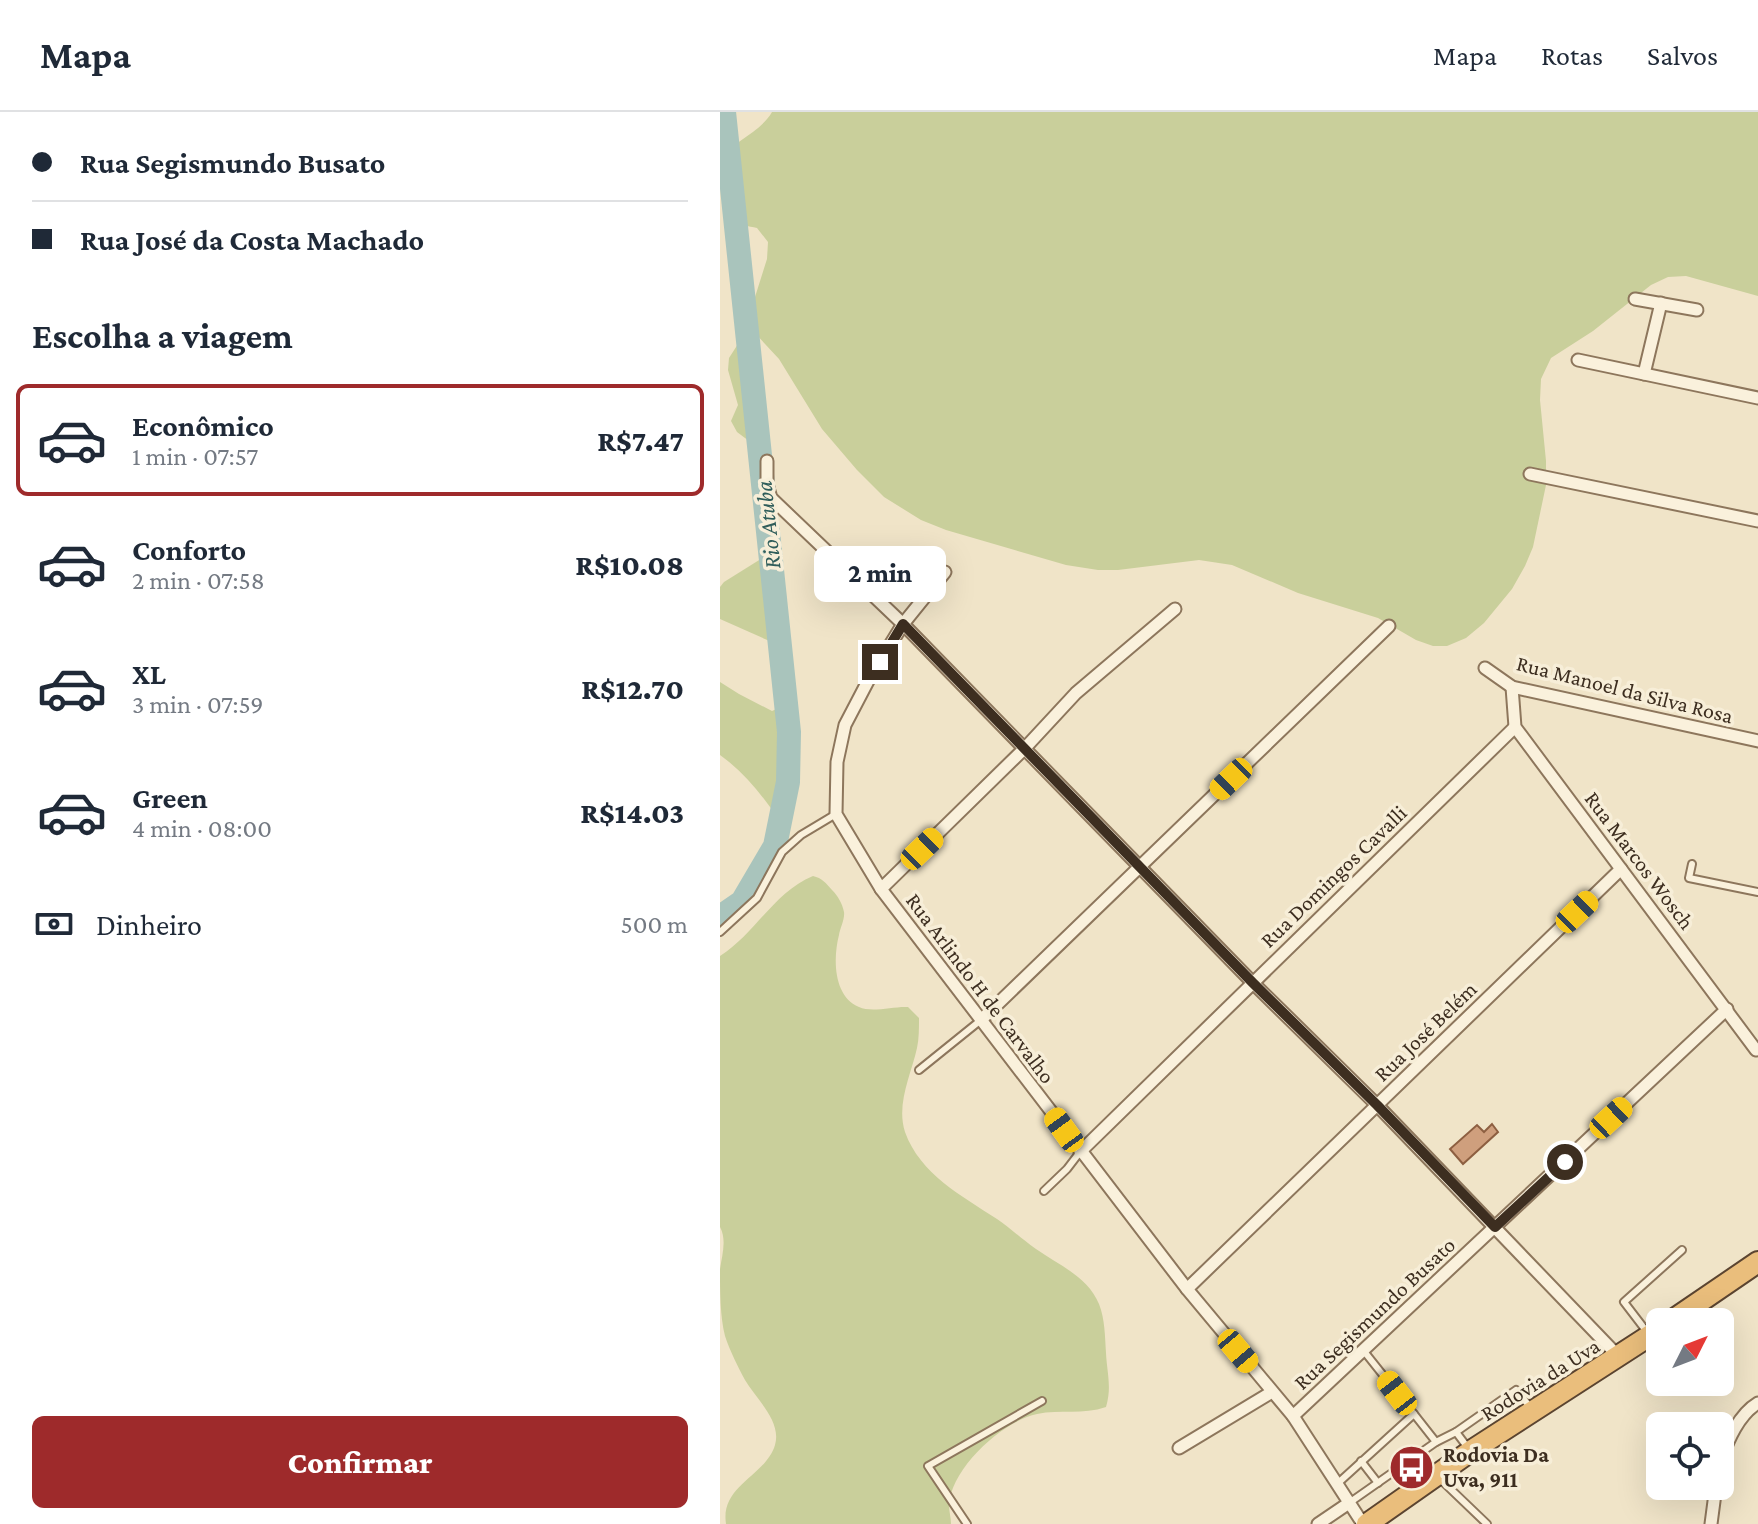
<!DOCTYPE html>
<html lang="pt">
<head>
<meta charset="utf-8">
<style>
	body { margin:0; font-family:"Crimson Pro",serif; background:#f2f2f3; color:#1f2937; height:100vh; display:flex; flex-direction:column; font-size:30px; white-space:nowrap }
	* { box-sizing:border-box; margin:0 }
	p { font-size:26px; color:#747a83 }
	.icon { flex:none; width:44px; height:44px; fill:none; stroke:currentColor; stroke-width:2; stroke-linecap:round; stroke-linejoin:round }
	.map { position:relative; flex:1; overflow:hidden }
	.side { display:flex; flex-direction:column; background:#fff; width:720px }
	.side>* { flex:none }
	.hud { display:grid; align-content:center; height:176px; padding:0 32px; background:#fff }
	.needle { width:52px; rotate:48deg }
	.controls { position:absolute; left:926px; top:1196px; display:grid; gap:16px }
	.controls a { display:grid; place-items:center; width:88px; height:88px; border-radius:12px; background:#fff; box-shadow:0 8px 32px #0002; font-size:40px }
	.end { position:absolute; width:36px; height:36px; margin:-18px; border:10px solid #3d2e20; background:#fff; box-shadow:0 0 0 4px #fff }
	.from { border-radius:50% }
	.bubble { position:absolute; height:56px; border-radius:12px; background:#fff; box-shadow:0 8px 32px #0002; font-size:26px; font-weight:800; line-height:56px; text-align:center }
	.car { position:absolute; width:24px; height:48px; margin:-24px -12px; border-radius:10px; box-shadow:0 0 6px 2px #0007; background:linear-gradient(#f5c518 24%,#345 0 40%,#f5c518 0 76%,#345 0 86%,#f5c518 0) }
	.hud b { display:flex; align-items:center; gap:28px; height:76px; font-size:30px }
	.hud b+b { border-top:2px solid #e0e1e3 }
	.hud i { width:20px; height:20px; background:#1f2937 }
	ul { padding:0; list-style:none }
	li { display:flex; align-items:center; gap:24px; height:112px; margin:0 16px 12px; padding:0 16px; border:4px solid transparent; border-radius:12px }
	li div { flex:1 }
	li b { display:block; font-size:30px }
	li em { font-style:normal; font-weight:800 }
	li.on { border-color:#9e2a2b }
	li>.icon { width:72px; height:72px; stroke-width:1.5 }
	h2 { padding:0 32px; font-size:36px; line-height:96px }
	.pay { display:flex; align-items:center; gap:20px; height:88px; padding:0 32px; font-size:30px }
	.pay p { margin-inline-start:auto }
	.button { display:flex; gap:16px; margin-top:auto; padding:16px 32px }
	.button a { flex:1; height:92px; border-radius:12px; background:#9e2a2b; color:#fff; font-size:32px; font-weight:800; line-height:92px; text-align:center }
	header { display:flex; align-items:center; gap:48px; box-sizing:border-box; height:112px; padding:0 40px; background:#fff; border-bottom:2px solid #e0e1e3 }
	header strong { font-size:38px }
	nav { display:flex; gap:44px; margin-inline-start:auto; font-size:28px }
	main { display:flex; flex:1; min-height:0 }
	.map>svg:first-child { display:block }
	.green { fill:#c9cf9b }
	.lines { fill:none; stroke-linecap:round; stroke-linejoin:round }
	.river { stroke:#a9c4bc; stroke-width:24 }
	.building { fill:#cf9f7d; stroke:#8d5f41; stroke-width:2 }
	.service-casing { stroke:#8d765c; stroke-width:10 }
	.minor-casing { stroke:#8d765c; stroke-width:15 }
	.trunk-casing { stroke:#5b4430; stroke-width:24 }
	.service { stroke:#faf1dc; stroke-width:6 }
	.minor { stroke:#faf1dc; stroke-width:11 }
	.trunk { stroke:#eabe7c; stroke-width:20 }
	.route { stroke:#3d2e20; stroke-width:10 }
	.labels { text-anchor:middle; stroke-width:7; stroke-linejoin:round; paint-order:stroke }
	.street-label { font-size:22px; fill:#3d2e20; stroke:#f7eed8 }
	.poi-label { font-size:22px; font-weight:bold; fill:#3d2e20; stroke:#f7eed8; text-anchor:start }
	.water-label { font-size:24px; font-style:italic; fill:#2f5d5a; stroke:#f7eed8 }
</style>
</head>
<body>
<header>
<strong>Mapa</strong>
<nav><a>Mapa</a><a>Rotas</a><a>Salvos</a></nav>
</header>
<main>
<section class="side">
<div class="hud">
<b><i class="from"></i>Rua Segismundo Busato</b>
<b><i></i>Rua José da Costa Machado</b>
</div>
<h2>Escolha a viagem</h2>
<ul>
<li class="on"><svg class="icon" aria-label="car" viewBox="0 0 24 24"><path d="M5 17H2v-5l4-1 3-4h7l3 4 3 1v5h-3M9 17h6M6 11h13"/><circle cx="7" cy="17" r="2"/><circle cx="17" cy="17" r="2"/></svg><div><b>Econômico</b><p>1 min · 07:57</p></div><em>R$7.47</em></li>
<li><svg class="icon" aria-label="car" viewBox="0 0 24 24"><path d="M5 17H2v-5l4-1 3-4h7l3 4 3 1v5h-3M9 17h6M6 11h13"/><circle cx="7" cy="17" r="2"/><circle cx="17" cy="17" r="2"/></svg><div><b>Conforto</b><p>2 min · 07:58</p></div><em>R$10.08</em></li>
<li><svg class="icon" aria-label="car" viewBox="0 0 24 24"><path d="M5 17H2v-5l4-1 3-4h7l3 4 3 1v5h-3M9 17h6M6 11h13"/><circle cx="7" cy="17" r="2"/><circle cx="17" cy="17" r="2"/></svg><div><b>XL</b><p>3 min · 07:59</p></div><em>R$12.70</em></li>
<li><svg class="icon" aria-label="car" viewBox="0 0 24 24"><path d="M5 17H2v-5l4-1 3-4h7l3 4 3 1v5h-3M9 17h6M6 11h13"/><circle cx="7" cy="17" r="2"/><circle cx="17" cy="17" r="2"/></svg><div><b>Green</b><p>4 min · 08:00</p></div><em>R$14.03</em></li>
</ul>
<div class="pay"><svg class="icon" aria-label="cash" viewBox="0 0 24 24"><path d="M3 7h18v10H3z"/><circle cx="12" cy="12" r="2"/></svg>Dinheiro<p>500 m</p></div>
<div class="button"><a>Confirmar</a></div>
</section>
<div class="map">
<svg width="1038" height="1412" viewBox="0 0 1038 1412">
	<rect width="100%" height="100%" fill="#f0e4c8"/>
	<g class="green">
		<path d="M52,0H1038V184L966,164L948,165L931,173L873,219L831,246L821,267L820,288L826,349V373L813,435L805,454L792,477L764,511L746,526L727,534H713L696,528L658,506L578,481L512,453L479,448L398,458H378L346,453L226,418L201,408L164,385L137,358L102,317L59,247L33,219L23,221L21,231L37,335L17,320L11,309L18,293L8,258L9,246L18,232L29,204L47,147L48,130L37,116C29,114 18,113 12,109C0,99 0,67 0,49C13,28 40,21 52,0Z"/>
		<polygon points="52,440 63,535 0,507 0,475 4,470"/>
		<path d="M0,570L19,582L52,599L70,591C73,635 70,663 58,706C41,682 24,660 0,643Z"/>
		<path d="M93,764C102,766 106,771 112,778C118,784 122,791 124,800C125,807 120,816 119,823C113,846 113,884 139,895C152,901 174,894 188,895L199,906C199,916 199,927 197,936C191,963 176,992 185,1020C200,1062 242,1084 277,1107C290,1116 302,1127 316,1137C339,1153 368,1165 379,1192C385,1207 385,1225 386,1241C387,1261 392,1275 386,1295C363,1303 340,1297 317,1302C283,1309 231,1356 229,1393C229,1399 231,1406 231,1412H6C0,1373 46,1364 55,1333C62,1309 36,1287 25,1268C18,1255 10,1239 5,1224C0,1204 0,1178 0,1157C2,1143 7,1128 0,1115V844C35,822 54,780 93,764Z"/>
	</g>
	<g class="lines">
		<polyline class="river" points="0,805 22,790 55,734 68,670 69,620 4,0"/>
	</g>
	<polygon class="building" points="772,1012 778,1020 743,1052 730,1037 757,1013 764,1020"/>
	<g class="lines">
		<defs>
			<g id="service">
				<polyline points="972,752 969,766 1038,780"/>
				<polyline points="0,820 37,786 62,740 81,723 116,702"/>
				<polyline points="199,958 261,908"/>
				<polyline points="324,1079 347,1057 360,1040"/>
				<polyline points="927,1220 904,1190 962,1138"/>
				<polyline points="643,1238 694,1302"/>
				<polyline points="736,1320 796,1278 811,1296"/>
				<polyline points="641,1349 658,1371"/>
				<polyline points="719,1366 767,1412"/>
				<polyline points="617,1372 694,1302 716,1330"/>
				<polyline points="629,1391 716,1330 736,1320 748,1336"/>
				<polyline points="247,1412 208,1354 322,1289"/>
			</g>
			<g id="minor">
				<polyline points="915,187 977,198"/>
				<polyline points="858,248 1038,286"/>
				<polyline points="924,262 941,191"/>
				<polyline points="47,349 47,372 51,386 183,512 533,871 657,993 899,1245"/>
				<polyline points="810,362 1038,409"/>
				<polyline points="225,460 183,512 148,569 125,613 117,650 116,702 161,777 467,1177 573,1304 643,1412"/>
				<polyline points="765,556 792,575 1038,629"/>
				<polyline points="792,575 795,615 1036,938"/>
				<polyline points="161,777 305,636 356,581 455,497"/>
				<polyline points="261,908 669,514"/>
				<polyline points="360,1040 795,615"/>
				<polyline points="467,1177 901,757"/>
				<polyline points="573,1304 1007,897"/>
				<polyline points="459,1336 552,1280"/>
				<path d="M1000,1349C1008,1329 1018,1303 1038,1291"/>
				<polyline points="598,1412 629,1391"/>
				<polyline points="991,1412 996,1374"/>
			</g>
			<g id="trunk">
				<polyline points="950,1210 1038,1150"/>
				<polyline points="647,1412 751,1339 940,1217"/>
			</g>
		</defs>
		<use href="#service" class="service-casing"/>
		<use href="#minor" class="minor-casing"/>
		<use href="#trunk" class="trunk-casing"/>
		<use href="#service" class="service"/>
		<use href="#minor" class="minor"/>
		<use href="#trunk" class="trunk"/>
	</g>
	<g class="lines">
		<polyline class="route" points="160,550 183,512 533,871 657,993 775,1115 845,1050"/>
	</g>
	<defs>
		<symbol id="bus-disc" viewBox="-11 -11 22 22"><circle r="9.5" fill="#9e2a2b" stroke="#f7eed8"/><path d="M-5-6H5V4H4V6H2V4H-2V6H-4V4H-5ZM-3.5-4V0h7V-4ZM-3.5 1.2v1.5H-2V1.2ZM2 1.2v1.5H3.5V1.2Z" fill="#fff"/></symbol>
	</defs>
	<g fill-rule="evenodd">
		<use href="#bus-disc" x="666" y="1330" width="51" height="51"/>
	</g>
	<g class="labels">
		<g class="street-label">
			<text transform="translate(905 577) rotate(14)" y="8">Rua Manoel da Silva Rosa</text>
			<text transform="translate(920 748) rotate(53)" y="8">Rua Marcos Wosch</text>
			<text transform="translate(613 764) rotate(-44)" y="8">Rua Domingos Cavalli</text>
			<text transform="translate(261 876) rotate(53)" y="8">Rua Arlindo H de Carvalho</text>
			<text transform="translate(705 919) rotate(-44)" y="8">Rua José Belém</text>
			<text transform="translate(654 1201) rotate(-43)" y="8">Rua Segismundo Busato</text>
			<text transform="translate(820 1267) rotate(-32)" y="8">Rodovia da Uva</text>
		</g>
		<g class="poi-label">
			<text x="723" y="1350">Rodovia Da<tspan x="723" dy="25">Uva, 911</tspan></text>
		</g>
		<g class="water-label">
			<text transform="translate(48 413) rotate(-96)" y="8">Rio Atuba</text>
		</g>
	</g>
</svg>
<div class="controls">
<a><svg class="needle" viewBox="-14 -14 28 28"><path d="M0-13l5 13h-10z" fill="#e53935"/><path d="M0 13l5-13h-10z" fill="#747a83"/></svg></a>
<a><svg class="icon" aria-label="locate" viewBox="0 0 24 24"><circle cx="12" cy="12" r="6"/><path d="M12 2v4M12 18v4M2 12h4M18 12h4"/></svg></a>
</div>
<i class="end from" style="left:845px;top:1050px"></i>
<i class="end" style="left:160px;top:550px"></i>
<div class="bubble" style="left:94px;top:434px;width:132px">2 min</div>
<i class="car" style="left:511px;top:667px;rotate:226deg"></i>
<i class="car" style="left:202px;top:737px;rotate:46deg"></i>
<i class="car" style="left:857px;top:800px;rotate:46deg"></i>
<i class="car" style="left:891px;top:1006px;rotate:47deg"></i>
<i class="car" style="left:344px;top:1018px;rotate:324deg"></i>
<i class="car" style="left:518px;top:1239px;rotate:140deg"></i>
<i class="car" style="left:677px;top:1281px;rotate:322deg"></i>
</div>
</main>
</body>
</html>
